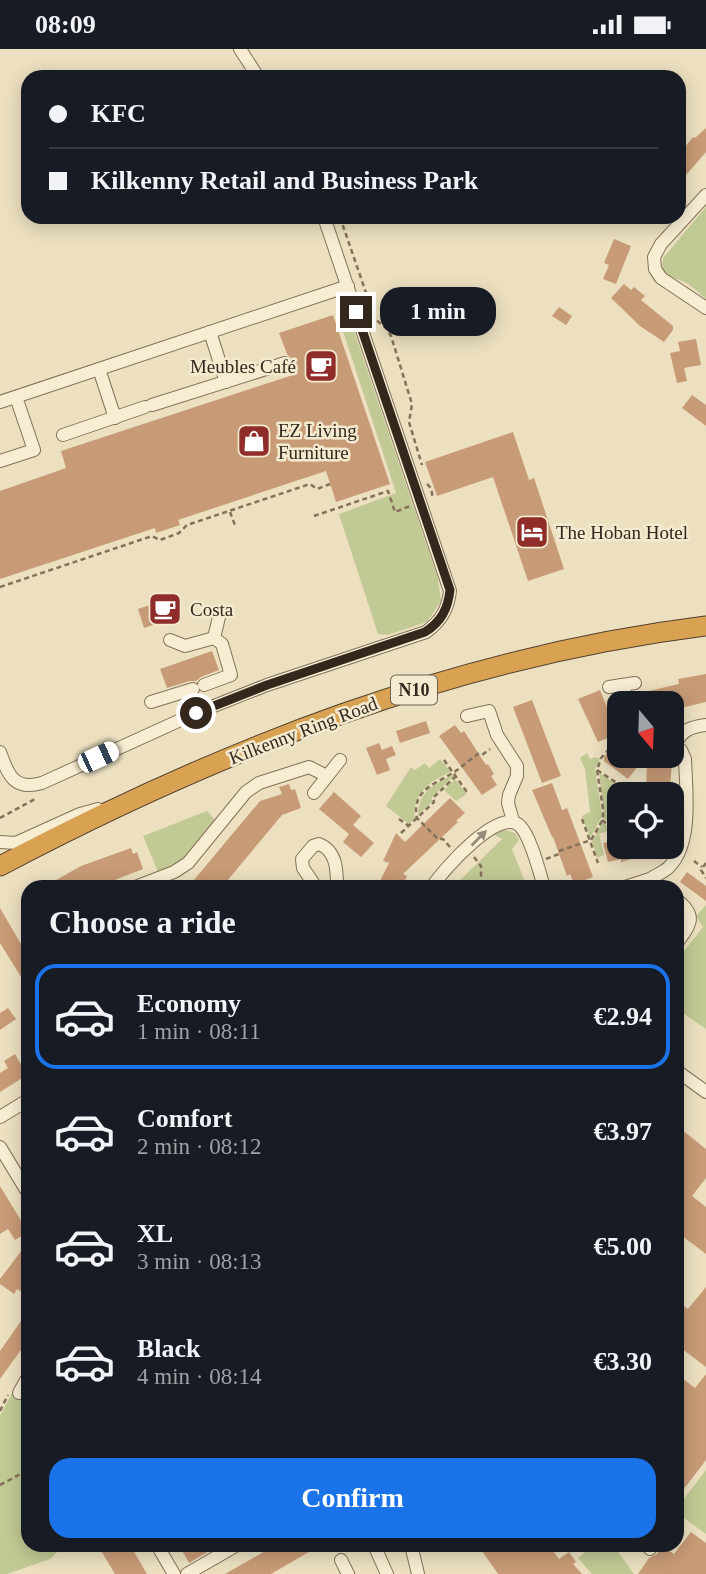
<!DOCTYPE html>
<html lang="en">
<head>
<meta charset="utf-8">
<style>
	body { margin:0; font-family:Georgia,serif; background:#242831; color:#f1f3f6; height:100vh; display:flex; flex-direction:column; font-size:26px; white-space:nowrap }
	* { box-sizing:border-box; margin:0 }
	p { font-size:23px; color:#9ea1a6 }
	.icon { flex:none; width:38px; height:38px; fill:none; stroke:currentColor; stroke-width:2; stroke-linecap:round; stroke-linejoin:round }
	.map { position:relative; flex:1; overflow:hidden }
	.sheet { position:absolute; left:21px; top:831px; width:663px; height:672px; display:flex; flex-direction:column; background:#171b24; border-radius:21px; box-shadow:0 4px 18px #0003 }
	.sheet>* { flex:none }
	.banner { position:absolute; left:21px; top:21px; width:665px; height:154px; border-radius:21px; box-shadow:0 4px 18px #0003; display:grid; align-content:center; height:154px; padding:0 28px; background:#171b24 }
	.needle { width:46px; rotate:161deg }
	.buttons { position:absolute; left:607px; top:642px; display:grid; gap:14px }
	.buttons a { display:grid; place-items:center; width:77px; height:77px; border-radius:14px; background:#171b24; box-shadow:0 4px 18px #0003; font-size:35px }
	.end { position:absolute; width:32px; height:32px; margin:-16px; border:9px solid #34281d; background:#fff; box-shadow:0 0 0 4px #fff }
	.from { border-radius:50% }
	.bubble { position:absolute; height:49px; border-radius:21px; background:#171b24; box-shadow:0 4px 18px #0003; font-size:23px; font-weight:800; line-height:49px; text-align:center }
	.car { position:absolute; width:21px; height:42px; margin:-21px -10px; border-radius:9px; box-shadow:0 0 5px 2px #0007; background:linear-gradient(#fff 24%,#345 0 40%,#fff 0 76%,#345 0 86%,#fff 0) }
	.banner b { display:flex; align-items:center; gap:24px; height:66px; font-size:26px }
	.banner b+b { border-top:2px solid #363941 }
	.banner i { width:18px; height:18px; background:#f1f3f6 }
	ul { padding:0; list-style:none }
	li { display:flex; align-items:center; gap:21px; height:105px; margin:0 14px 10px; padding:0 14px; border:4px solid transparent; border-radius:21px }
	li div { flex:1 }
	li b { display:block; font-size:26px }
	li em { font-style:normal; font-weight:800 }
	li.selected { border-color:#1a73e8 }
	li>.icon { width:63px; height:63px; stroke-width:1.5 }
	h2 { padding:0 28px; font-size:32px; line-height:84px }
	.primary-button { display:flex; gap:14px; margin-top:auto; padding:14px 28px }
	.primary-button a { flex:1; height:80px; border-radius:21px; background:#1a73e8; color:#fff; font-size:28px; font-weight:800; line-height:80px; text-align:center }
	.status { display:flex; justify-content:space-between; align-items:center; height:49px; padding:0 35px; background:#171b24; direction:ltr }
	.status svg { height:19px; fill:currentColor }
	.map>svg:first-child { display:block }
	.green { fill:#c1c994 }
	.building { fill:#c89b77 }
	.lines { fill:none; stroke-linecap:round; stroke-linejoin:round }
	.minor-casing { stroke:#847159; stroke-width:14 }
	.highway-casing { stroke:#513f2d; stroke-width:21 }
	.path { stroke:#847159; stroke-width:2.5; stroke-dasharray:5 3.5; stroke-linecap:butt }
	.minor { stroke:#f7edd2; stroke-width:12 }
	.highway { stroke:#d9a253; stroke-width:19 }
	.oneway { fill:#968a78 }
	.route { stroke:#34281d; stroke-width:9 }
	.labels { text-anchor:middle; stroke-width:5; stroke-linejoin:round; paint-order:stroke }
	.shield { fill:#f3eacf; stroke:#6d6252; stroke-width:2 }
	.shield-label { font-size:18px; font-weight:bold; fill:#34281d }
	.poi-label { font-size:19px; fill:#34281d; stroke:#f3eacf; text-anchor:start }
	.street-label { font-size:19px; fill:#34281d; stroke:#f3eacf }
</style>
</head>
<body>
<div class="status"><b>08:09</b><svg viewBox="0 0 49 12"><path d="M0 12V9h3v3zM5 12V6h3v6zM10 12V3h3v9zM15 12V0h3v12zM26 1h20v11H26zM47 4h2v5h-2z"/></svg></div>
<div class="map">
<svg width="706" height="1525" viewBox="0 0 706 1525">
	<rect width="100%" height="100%" fill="#ece0c0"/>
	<g class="green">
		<path d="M706,158V249H705C698,243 690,235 682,232C669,226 660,228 663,209Z"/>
		<polygon points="350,270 438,530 441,552 427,573 387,586 378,585 339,465 396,444 340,273"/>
		<polygon points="587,704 590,710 595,708 600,710 595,720 602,767 590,789 582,767 590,763 585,720 580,709"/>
		<path d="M440,710L451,723C432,731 411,745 415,769L409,775L386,757L411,718L415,721L425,714L429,719Z"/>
		<polygon points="599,723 619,737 618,779 615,780 604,770"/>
		<path d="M453,726L454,727L432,748V753L418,766C418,744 434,734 453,726Z"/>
		<polygon points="455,730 467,745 456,752 444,741"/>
		<polygon points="207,762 217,773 182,812 158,823 143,787"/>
		<polygon points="603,773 611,781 599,785 604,806 597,809 592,793"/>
		<polygon points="502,780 515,784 519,791 512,800 527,838 453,838 502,790 493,785"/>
		<polygon points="706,856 706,980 677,960 677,911 703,878 696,867"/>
		<polygon points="28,1343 28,1496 64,1496 50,1510 7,1525 0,1525 0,1367 12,1344 23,1350"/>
		<polygon points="706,1421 706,1485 677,1464 677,1459"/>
		<polygon points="594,1496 613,1496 634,1525 592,1525 578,1509"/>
	</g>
	<g class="building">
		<polygon points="706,79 706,103 679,134 679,105 693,88 695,89"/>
		<polygon points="614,190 631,197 616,235 603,230 609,216 604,214"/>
		<polygon points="624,235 631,241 634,238 645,247 641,251 673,277 673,281 664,293 640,277 611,249"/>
		<polygon points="559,258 572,267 566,276 552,267"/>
		<polygon points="333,266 390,435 336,453 326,422 178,471 180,476 156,484 155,479 0,530 0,442 66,419 61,402 293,326 291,320 293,311 287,305 279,284"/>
		<polygon points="696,290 701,316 684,319 687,332 677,334 670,304 680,302 678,293"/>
		<polygon points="692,346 706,356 706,377 682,359"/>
		<polygon points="513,383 529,431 534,429 564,520 528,532 493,428 437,447 425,413"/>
		<polygon points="170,549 176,568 144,579 138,560"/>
		<polygon points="212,602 219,621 201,628 196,632 190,632 167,639 160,620"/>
		<polygon points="706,625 706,653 672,661 672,654 647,654 644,643 679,635 678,630"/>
		<polygon points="600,641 614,676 615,675 619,684 598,693 578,650"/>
		<polygon points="532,651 561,727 542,734 513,658"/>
		<polygon points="426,672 430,684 400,694 396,682"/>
		<polygon points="455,676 461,684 464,682 486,716 488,715 494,725 491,727 497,736 482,746 439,687"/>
		<polygon points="620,688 620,707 633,707 641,713 628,730 604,712 604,708"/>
		<polygon points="379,694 382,701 392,697 396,706 386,710 390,721 377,726 366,699"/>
		<polygon points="647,713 672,714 670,740 646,739"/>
		<polygon points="552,734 562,761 567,759 593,828 574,835 570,825 567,827 553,788 552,788 532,741"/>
		<polygon points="289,735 291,741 295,740 301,759 282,766 222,838 188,838 260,752 282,745 279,738"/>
		<polygon points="334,743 361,767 353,776 374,794 361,808 343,793 349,785 319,760"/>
		<polygon points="450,749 465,764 456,772 458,773 403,825 407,827 402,838 377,838 389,814 383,812 396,784 405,793"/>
		<polygon points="620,790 620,798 656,798 657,802 621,813 621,810 608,813 603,794"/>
		<polygon points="131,799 133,805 137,803 143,820 97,838 44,838 81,817"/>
		<polygon points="687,823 706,837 706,852 680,833"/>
		<polygon points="0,859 28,907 28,939 0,894"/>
		<polygon points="8,959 16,970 0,981 0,964"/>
		<polygon points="15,1005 27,1026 0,1043 0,1024 8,1019 4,1012"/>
		<polygon points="677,1077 706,1100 706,1129 692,1147 706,1158 706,1205 677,1183"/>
		<polygon points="0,1137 28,1183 15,1191 8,1180 0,1185"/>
		<polygon points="28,1193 28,1247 17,1240 14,1245 0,1235 0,1230"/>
		<polygon points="706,1238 706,1318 677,1296 677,1252 688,1260"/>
		<polygon points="28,1262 28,1291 0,1330 0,1302"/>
		<polygon points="677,1325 695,1339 706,1325 706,1411 677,1449"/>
		<polygon points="691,1483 706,1494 706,1525 638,1525 649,1509 657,1505 662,1497 674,1505"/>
		<polygon points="105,1496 130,1496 147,1525 115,1525 100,1500"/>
		<polygon points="179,1496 205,1496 209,1502 189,1514"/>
		<polygon points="276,1496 321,1496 271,1525 225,1525"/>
		<polygon points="478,1496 549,1496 559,1510 569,1503 576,1513 573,1515 582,1525 498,1525"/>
	</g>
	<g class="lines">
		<defs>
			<g id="minor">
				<polyline points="240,0 258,28"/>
				<polyline points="706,146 661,195 654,208 655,220 661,229 706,259"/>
				<polyline points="210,283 226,333"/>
				<polyline points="99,320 115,369"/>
				<polyline points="0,353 348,237"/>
				<polyline points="152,356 285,314"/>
				<polyline points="63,386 145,358"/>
				<polyline points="0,412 34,401 16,348"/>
				<polyline points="214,589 220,564"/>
				<polyline points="170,591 185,597 214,589 222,595 231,626 204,636"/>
				<polyline points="622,636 629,654"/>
				<polyline points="609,638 635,634"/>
				<polyline points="151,653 193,640"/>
				<polyline points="467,667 489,662 497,686 517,717 517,727 509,746 508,754 513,772"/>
				<path d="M675,696C682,681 690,678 706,676"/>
				<path d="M0,703C8,726 14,742 42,734L196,664L267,636L426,583C441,572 448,560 450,542L324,168"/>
				<polyline points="314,744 340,711"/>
				<polyline points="0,793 16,794 80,765 98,760"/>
				<path d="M650,830C656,826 664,823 669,818C693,794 686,742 685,710L681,701L672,695"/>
				<polyline points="135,838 174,823 188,814 246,743 259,734 309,718 327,727"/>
				<path d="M316,838L303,819L302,810L313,797L319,795C337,802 337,822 337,838"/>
				<path d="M432,838C442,822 500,756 520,777C531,788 539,822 544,838"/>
				<polyline points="625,838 650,830 660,838"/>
				<path d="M677,851C698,867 690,876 677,894"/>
				<polyline points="677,1022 706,1043"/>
				<polyline points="0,1068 28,1051"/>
				<polyline points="0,1098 28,1144"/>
				<polyline points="19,1344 28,1328"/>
				<polyline points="157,1496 174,1525"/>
				<polyline points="374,1496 387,1525"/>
				<polyline points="411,1496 418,1525"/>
				<polyline points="648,1496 650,1500"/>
				<polyline points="341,1511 348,1525"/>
				<polyline points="187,1525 237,1496"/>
			</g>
			<path id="highway" d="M0,817C222,700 456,608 706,577"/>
		</defs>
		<use href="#minor" class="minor-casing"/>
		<use href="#highway" class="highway-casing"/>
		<g class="path">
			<polyline points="340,168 375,270 386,279 391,287 412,355 409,373 422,416"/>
			<polyline points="427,435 431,439 433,450"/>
			<polyline points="230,463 236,479"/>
			<polyline points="314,467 388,442 395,463 410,457"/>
			<polyline points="0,538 152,487 160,491 179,484 187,476 310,435 317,440 330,435"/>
			<polyline points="444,711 467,743"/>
			<polyline points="597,721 617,734"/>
			<polyline points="0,769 37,749"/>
			<polyline points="399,770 409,777"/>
			<polyline points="582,770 598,814"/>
			<polyline points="602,771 613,780"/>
			<polyline points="401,784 434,753 433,749 456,727"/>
			<path d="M450,798L443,790H438L417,769C411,743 434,735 451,725C460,720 469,711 478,705L482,706L490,700"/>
			<polyline points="474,808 481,817 481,838"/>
			<polyline points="546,810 559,805 559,802 591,791 597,781 603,770 603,760 597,721 601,709 620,688"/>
			<polyline points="694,812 702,818"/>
			<polyline points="706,814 701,821 706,829"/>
			<polyline points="0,1362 8,1346"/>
			<polyline points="0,1436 28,1421"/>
		</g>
		<use href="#minor" class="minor"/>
		<use href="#highway" class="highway"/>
	</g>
	<defs><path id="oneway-solid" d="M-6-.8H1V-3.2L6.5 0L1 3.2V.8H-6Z" transform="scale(1.75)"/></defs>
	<use class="oneway" href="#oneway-solid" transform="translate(479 789) rotate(-45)"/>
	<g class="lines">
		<path class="route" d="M196,664L267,636L425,583C441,573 448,560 450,541L356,263"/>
	</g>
	<defs>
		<symbol id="cafe-square" viewBox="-11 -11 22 22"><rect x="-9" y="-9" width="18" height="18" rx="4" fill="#902d2b" stroke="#f3eacf"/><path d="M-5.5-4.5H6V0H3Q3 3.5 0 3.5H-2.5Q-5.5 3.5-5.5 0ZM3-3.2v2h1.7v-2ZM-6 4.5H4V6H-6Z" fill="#fff"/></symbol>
		<symbol id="shop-square" viewBox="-11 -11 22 22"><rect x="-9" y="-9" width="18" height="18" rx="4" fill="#902d2b" stroke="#f3eacf"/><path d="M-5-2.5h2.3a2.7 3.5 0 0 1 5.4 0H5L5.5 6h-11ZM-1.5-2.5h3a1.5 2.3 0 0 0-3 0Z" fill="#fff"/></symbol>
		<symbol id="hotel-square" viewBox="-11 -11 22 22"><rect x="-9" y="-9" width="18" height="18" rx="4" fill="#902d2b" stroke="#f3eacf"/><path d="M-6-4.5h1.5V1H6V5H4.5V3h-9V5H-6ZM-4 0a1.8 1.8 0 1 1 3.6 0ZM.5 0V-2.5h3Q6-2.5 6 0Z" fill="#fff"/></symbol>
	</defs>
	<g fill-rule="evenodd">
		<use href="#cafe-square" x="302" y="298" width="38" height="38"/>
		<use href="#shop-square" x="235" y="373" width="38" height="38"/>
		<use href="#hotel-square" x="513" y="464" width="38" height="38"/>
		<use href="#cafe-square" x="146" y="541" width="38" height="38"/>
	</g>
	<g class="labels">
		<rect class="shield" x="391" y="626.5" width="46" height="29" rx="5"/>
		<g class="shield-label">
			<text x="414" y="647">N10</text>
		</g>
		<g class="poi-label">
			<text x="296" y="324" text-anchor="end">Meubles Café</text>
			<text x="278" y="388">EZ Living<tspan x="278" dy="22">Furniture</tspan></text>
			<text x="556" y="490">The Hoban Hotel</text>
			<text x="190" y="567">Costa</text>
		</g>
		<g class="street-label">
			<text transform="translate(303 681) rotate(-21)" y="7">Kilkenny Ring Road</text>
		</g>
	</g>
</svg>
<div class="buttons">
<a><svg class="needle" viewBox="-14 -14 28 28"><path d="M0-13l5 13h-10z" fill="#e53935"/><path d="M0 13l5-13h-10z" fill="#9ea1a6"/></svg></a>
<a><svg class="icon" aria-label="locate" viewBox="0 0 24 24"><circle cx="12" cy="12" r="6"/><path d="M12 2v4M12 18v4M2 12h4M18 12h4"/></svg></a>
</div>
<i class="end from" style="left:196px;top:664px"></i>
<i class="end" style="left:356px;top:263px"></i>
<div class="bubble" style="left:380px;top:238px;width:116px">1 min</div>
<i class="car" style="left:98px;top:708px;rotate:65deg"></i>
<div class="banner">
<b><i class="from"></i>KFC</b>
<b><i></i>Kilkenny Retail and Business Park</b>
</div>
<section class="sheet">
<h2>Choose a ride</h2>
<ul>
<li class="selected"><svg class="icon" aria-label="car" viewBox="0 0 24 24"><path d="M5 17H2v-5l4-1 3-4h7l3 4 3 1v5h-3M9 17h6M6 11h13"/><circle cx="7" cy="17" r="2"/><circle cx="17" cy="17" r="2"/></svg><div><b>Economy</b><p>1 min · 08:11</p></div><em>€2.94</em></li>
<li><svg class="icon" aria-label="car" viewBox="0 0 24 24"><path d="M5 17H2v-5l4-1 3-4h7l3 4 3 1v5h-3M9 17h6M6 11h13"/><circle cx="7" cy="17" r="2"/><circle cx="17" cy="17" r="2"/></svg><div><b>Comfort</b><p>2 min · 08:12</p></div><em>€3.97</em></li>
<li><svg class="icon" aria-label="car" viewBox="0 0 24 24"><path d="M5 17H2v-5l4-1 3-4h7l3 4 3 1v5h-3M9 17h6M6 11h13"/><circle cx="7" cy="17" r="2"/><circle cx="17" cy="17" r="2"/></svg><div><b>XL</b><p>3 min · 08:13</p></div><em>€5.00</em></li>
<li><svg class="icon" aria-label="car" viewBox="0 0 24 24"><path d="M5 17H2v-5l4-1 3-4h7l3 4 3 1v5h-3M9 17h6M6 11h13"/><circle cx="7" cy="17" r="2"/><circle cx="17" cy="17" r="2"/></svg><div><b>Black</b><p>4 min · 08:14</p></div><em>€3.30</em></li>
</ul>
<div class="primary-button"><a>Confirm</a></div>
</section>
</div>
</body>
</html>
